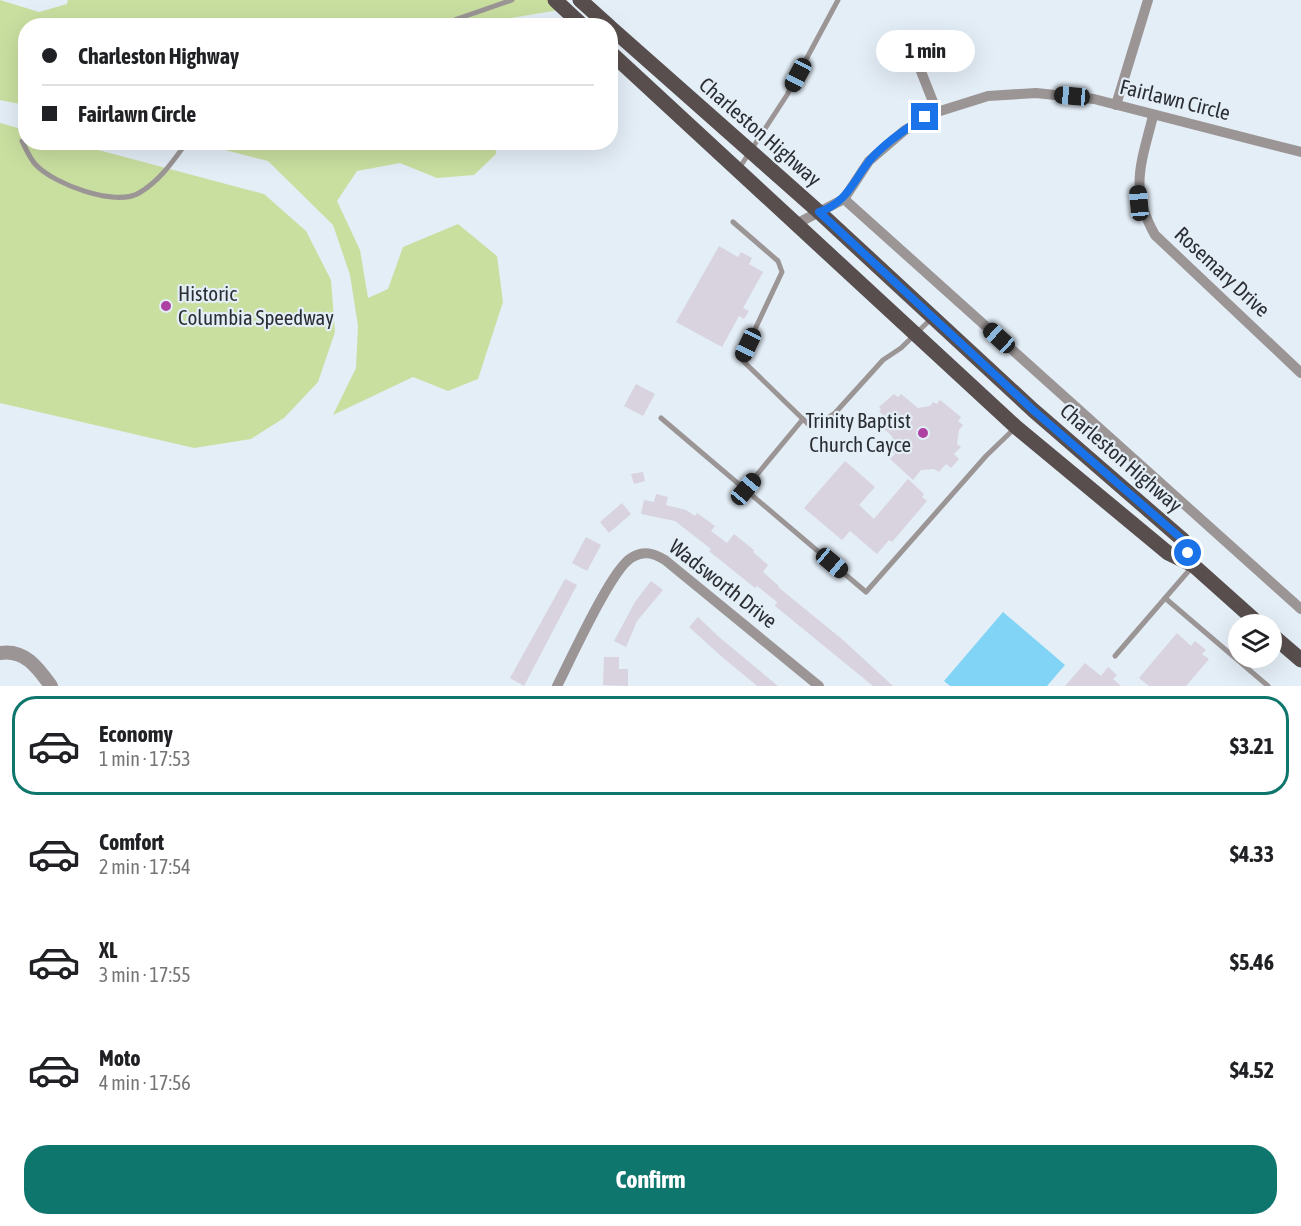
<!DOCTYPE html>
<html lang="en">
<head>
<meta charset="utf-8">
<style>
	body { margin:0; font-family:"Asap Condensed",sans-serif; background:#f2f2f2; color:#202124; height:100vh; display:flex; flex-direction:column; font-size:22px; white-space:nowrap }
	* { box-sizing:border-box; margin:0 }
	p { font-size:20px; color:#757577 }
	.icon { flex:none; width:33px; height:33px; fill:none; stroke:currentColor; stroke-width:2; stroke-linecap:round; stroke-linejoin:round }
	.map { position:relative; height:686px; overflow:hidden }
	.side { display:flex; flex-direction:column; background:#fff; flex:1 }
	.side>* { flex:none }
	.guide { position:absolute; left:18px; top:18px; width:600px; height:132px; border-radius:24px; box-shadow:0 6px 24px #0002; display:grid; align-content:center; height:132px; padding:0 24px; background:#fff }
	.tools { position:absolute; left:1228px; top:614px; display:grid; gap:12px }
	.tools a { display:grid; place-items:center; width:54px; height:54px; border-radius:50%; background:#fff; box-shadow:0 6px 24px #0002; font-size:30px }
	.end { position:absolute; width:27px; height:27px; margin:-14px; border:8px solid #1a73e8; background:#fff; box-shadow:0 0 0 3px #fff }
	.from { border-radius:50% }
	.bubble { position:absolute; height:42px; border-radius:21px; background:#fff; box-shadow:0 6px 24px #0002; font-size:20px; font-weight:700; line-height:42px; text-align:center }
	.car { position:absolute; width:18px; height:36px; margin:-18px -9px; border-radius:8px; box-shadow:0 0 4px 2px #0007; background:linear-gradient(#222 24%,#8ab4d8 0 40%,#222 0 76%,#8ab4d8 0 86%,#222 0) }
	.guide b { display:flex; align-items:center; gap:21px; height:57px; font-size:22px }
	.guide b+b { border-top:2px solid #e0e0e0 }
	.guide i { width:15px; height:15px; background:#202124 }
	ul { padding:10px 0 0; list-style:none }
	li { display:flex; align-items:center; gap:18px; height:99px; margin:0 12px 9px; padding:0 12px; border:3px solid transparent; border-radius:24px }
	li div { flex:1 }
	li b { display:block; font-size:22px }
	li em { font-style:normal; font-weight:700 }
	li.active { border-color:#0f766e }
	li>.icon { width:54px; height:54px; stroke-width:1.5 }
	.button { display:flex; gap:12px; margin-top:auto; padding:12px 24px }
	.button a { flex:1; height:69px; border-radius:24px; background:#0f766e; color:#fff; font-size:24px; font-weight:700; line-height:69px; text-align:center }
	.map>svg:first-child { display:block }
	.green { fill:#c9dfa0 }
	.water { fill:#81d4f6 }
	.building { fill:#d8d3de }
	.lines { fill:none; stroke-linecap:round; stroke-linejoin:round }
	.service { stroke:#9b9595; stroke-width:5 }
	.minor { stroke:#9b9595; stroke-width:10 }
	.tertiary { stroke:#9b9595; stroke-width:14 }
	.primary { stroke:#594e4e; stroke-width:15 }
	.route { stroke:#1a73e8; stroke-width:8 }
	.poi-dot { fill:#ae42a3; stroke:#e4eef7; stroke-width:2 }
	.labels { text-anchor:middle; stroke-width:4.5; stroke-linejoin:round; paint-order:stroke }
	.street-label { font-size:21px; fill:#2b2e32; stroke:#e4eef7 }
	.poi-label { font-size:21px; fill:#2b2e32; stroke:#e4eef7; text-anchor:start }
</style>
</head>
<body>
<div class="map">
<svg width="1301" height="686" viewBox="0 0 1301 686">
	<rect width="100%" height="100%" fill="#e4eef7"/>
	<g class="green">
		<polygon points="0,0 39,12 67,4 68,0 555,0 565,9 464,26 26,26 25,105 0,100"/>
		<polygon points="0,123 25,130 26,142 72,143 264,194 306,231 331,280 335,332 318,382 284,418 251,439 194,448 0,403"/>
		<polygon points="198,143 495,143 496,154 474,175 437,178 400,163 357,171 337,201 360,250 368,298 388,289 403,247 458,224 497,256 503,302 478,379 448,391 413,377 333,415 356,368 358,326 350,275 333,225 268,161"/>
	</g>
	<polygon class="water" points="1003,612 1065,665 1047,686 950,686 944,681"/>
	<g class="building">
		<polygon points="719,246 738,257 741,252 752,258 749,264 763,272 743,308 749,311 744,319 739,316 722,347 676,322"/>
		<polygon points="636,384 655,394 643,416 624,406"/>
		<polygon points="894,394 898,397 901,394 918,408 930,406 933,402 937,404 940,400 961,417 958,421 963,425 959,430 957,444 961,447 954,454 959,459 951,468 946,464 939,472 934,469 921,470 913,480 890,459 895,454 891,451 895,446 892,436 884,429 888,425 880,418 883,415 879,411 881,409 879,407"/>
		<polygon points="845,461 875,487 859,505 874,519 908,479 924,494 922,497 927,501 892,542 889,540 877,554 850,531 842,540 804,508"/>
		<polygon points="643,472 645,481 634,484 631,474"/>
		<polygon points="656,494 668,497 666,505 686,510 695,516 697,513 715,526 711,531 727,543 734,534 754,550 753,552 768,565 763,572 779,586 778,587 843,640 893,686 873,686 775,606 777,602 757,586 755,588 709,551 711,549 675,521 641,514 644,500 654,502"/>
		<polygon points="622,503 631,514 609,533 600,522"/>
		<polygon points="586,537 601,545 587,571 572,563"/>
		<polygon points="565,579 577,585 524,686 510,678"/>
		<polygon points="651,581 663,590 637,621 626,647 614,641 635,602"/>
		<polygon points="698,617 719,637 778,686 757,686 721,656 689,627"/>
		<polygon points="1177,633 1191,646 1195,641 1206,650 1202,654 1209,659 1186,686 1149,686 1139,678"/>
		<polygon points="604,657 619,657 619,669 628,669 628,686 603,685"/>
		<polygon points="1085,663 1101,676 1108,667 1117,675 1113,679 1121,686 1065,686"/>
	</g>
	<g class="lines">
		<g class="service">
			<polyline points="437,26 512,0"/>
			<path d="M22,141C26,149 30,159 36,165C54,184 115,207 139,193C160,181 173,161 187,142"/>
			<polyline points="738,170 787,95 838,0"/>
			<polyline points="733,222 778,261 782,272 741,359 808,424 820,423 835,413 883,360 901,348 932,318"/>
			<polyline points="661,418 866,592 986,456 1015,428"/>
			<polyline points="745,489 803,419"/>
			<polyline points="1165,598 1268,686"/>
			<polyline points="1115,656 1192,567"/>
		</g>
		<g class="minor">
			<polyline points="911,46 937,112"/>
			<polyline points="1116,105 1148,0"/>
			<path d="M1153,116C1141,164 1129,189 1155,235L1301,373"/>
			<polyline points="844,199 1301,609"/>
			<polyline points="796,224 844,199 869,161 905,130 937,112 988,96 1036,93 1094,99 1301,152"/>
			<path d="M557,686C570,661 611,570 631,558C644,550 653,553 665,560L819,686"/>
		</g>
		<path class="tertiary" d="M0,653C25,649 38,668 51,686"/>
		<g class="primary">
			<polyline points="555,0 583,26"/>
			<polyline points="580,0 609,26"/>
			<polyline points="610,27 819,212 1033,410 1183,540 1193,565"/>
			<polyline points="610,52 1016,427 1168,553 1193,565 1259,624"/>
			<polyline points="1272,635 1301,660"/>
		</g>
	</g>
	<g class="lines">
		<path class="route" d="M925,117C905,129 886,142 870,160C853,181 847,203 819,212L1033,410L1183,540L1188,553"/>
	</g>
	<g class="poi-dot">
		<circle cx="166" cy="306" r="6"/>
		<circle cx="923" cy="433" r="6"/>
	</g>
	<g class="labels">
		<g class="street-label">
			<text transform="translate(1175 100) rotate(14)" y="7">Fairlawn Circle</text>
			<text transform="translate(760 132) rotate(41)" y="7">Charleston Highway</text>
			<text transform="translate(1222 272) rotate(43)" y="7">Rosemary Drive</text>
			<text transform="translate(1121 458) rotate(41)" y="7">Charleston Highway</text>
			<text transform="translate(723 584) rotate(38)" y="7">Wadsworth Drive</text>
		</g>
		<g class="poi-label">
			<text x="178" y="301">Historic<tspan x="178" dy="24">Columbia Speedway</tspan></text>
			<text x="911" y="428" text-anchor="end">Trinity Baptist<tspan x="911" dy="24">Church Cayce</tspan></text>
		</g>
	</g>
</svg>
<div class="tools">
<a><svg class="icon" aria-label="layers" viewBox="0 0 24 24"><path d="M12 4l9 5-9 5-9-5zM3 14l9 5 9-5"/></svg></a>
</div>
<i class="end from" style="left:1188px;top:553px"></i>
<i class="end" style="left:925px;top:117px"></i>
<div class="bubble" style="left:876px;top:30px;width:99px">1 min</div>
<i class="car" style="left:798px;top:75px;rotate:208deg"></i>
<i class="car" style="left:1072px;top:96px;rotate:275deg"></i>
<i class="car" style="left:1139px;top:203px;rotate:355deg"></i>
<i class="car" style="left:999px;top:338px;rotate:312deg"></i>
<i class="car" style="left:748px;top:345px;rotate:205deg"></i>
<i class="car" style="left:746px;top:489px;rotate:40deg"></i>
<i class="car" style="left:832px;top:563px;rotate:130deg"></i>
<div class="guide">
<b><i class="from"></i>Charleston Highway</b>
<b><i></i>Fairlawn Circle</b>
</div>
</div>
<section class="side">
<ul>
<li class="active"><svg class="icon" aria-label="car" viewBox="0 0 24 24"><path d="M5 17H2v-5l4-1 3-4h7l3 4 3 1v5h-3M9 17h6M6 11h13"/><circle cx="7" cy="17" r="2"/><circle cx="17" cy="17" r="2"/></svg><div><b>Economy</b><p>1 min · 17:53</p></div><em>$3.21</em></li>
<li><svg class="icon" aria-label="car" viewBox="0 0 24 24"><path d="M5 17H2v-5l4-1 3-4h7l3 4 3 1v5h-3M9 17h6M6 11h13"/><circle cx="7" cy="17" r="2"/><circle cx="17" cy="17" r="2"/></svg><div><b>Comfort</b><p>2 min · 17:54</p></div><em>$4.33</em></li>
<li><svg class="icon" aria-label="car" viewBox="0 0 24 24"><path d="M5 17H2v-5l4-1 3-4h7l3 4 3 1v5h-3M9 17h6M6 11h13"/><circle cx="7" cy="17" r="2"/><circle cx="17" cy="17" r="2"/></svg><div><b>XL</b><p>3 min · 17:55</p></div><em>$5.46</em></li>
<li><svg class="icon" aria-label="car" viewBox="0 0 24 24"><path d="M5 17H2v-5l4-1 3-4h7l3 4 3 1v5h-3M9 17h6M6 11h13"/><circle cx="7" cy="17" r="2"/><circle cx="17" cy="17" r="2"/></svg><div><b>Moto</b><p>4 min · 17:56</p></div><em>$4.52</em></li>
</ul>
<div class="button"><a>Confirm</a></div>
</section>
</body>
</html>
